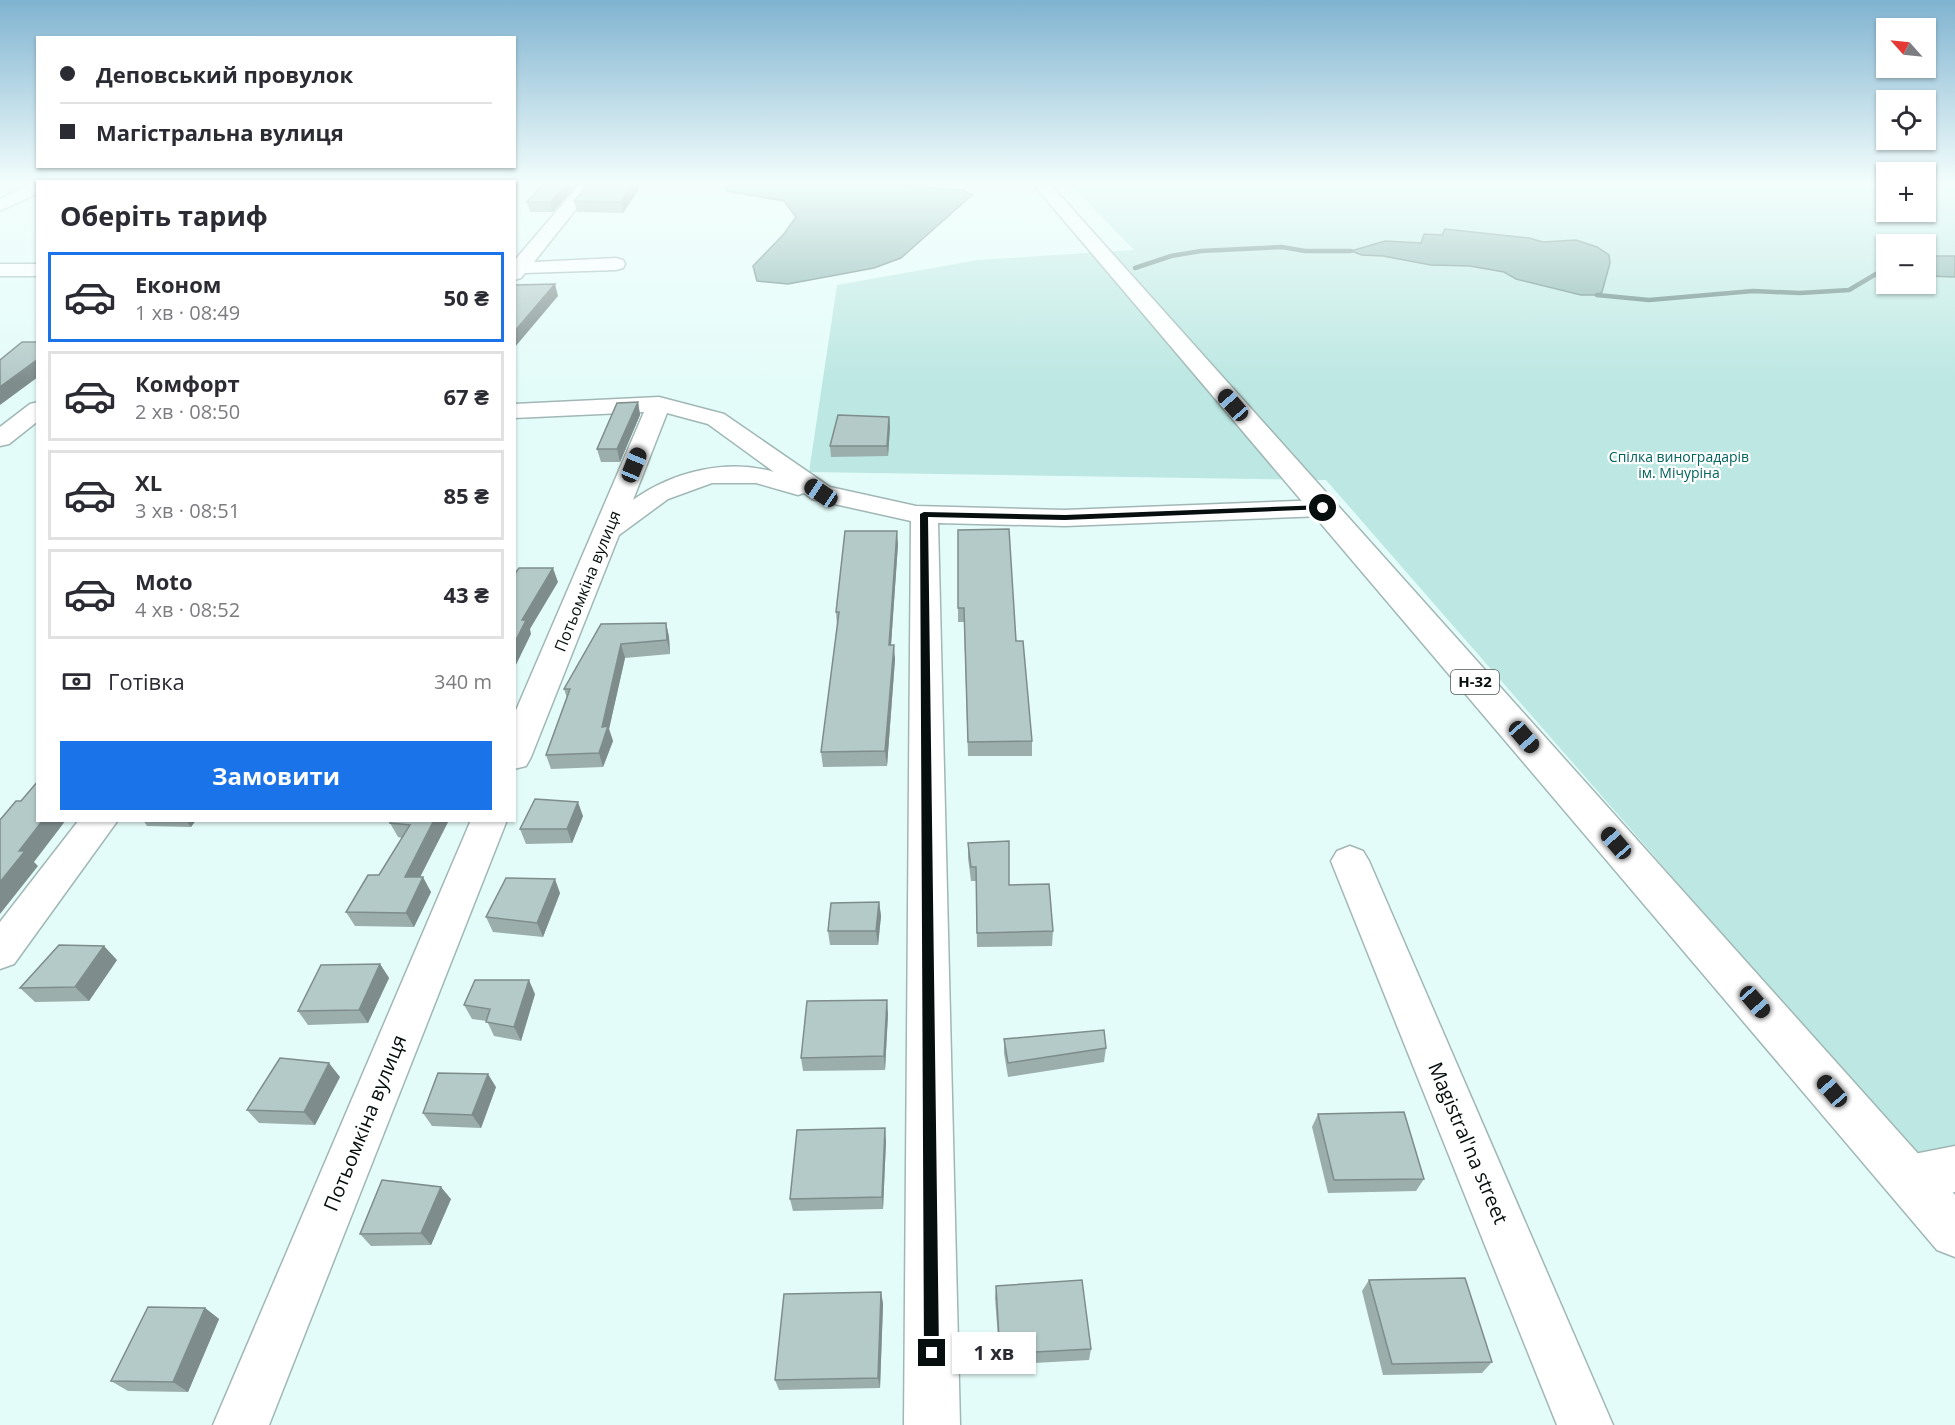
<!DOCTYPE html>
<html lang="uk">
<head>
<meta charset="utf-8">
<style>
	body { margin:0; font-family:"Open Sans",sans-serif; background:#f2f2f3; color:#2b2b33; height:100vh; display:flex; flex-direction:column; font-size:22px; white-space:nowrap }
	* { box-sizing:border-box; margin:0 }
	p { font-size:20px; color:#7c7c81 }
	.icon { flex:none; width:33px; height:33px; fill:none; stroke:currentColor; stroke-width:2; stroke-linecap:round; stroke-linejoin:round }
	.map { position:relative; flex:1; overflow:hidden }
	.sheet { position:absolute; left:36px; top:180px; width:480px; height:642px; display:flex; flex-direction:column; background:#fff; border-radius:0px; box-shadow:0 2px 4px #0004 }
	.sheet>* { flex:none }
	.guide { position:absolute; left:36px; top:36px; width:480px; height:132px; border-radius:0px; box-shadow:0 2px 4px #0004; display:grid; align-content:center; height:132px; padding:0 24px; background:#fff }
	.needle { width:39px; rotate:297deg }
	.fabs { position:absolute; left:1876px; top:18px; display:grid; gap:12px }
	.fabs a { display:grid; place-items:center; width:60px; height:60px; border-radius:0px; background:#fff; box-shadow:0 2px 4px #0004; font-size:30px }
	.end { position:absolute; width:27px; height:27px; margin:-14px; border:8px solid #070e0e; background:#fff; box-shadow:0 0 0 3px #fff }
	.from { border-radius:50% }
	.bubble { position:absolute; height:42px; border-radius:0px; background:#fff; box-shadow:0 2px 4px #0004; font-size:20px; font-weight:700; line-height:42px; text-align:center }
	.car { position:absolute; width:18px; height:36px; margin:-18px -9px; border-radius:8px; box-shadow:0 0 4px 2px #0007; background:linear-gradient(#222 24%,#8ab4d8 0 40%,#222 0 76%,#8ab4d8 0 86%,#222 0) }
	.guide b { display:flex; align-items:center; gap:21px; height:57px; font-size:22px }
	.guide b+b { border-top:2px solid #e1e1e2 }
	.guide i { width:15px; height:15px; background:#2b2b33 }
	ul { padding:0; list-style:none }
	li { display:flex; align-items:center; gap:18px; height:90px; margin:0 12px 9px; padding:0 12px; border:3px solid #e1e1e2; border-radius:0px }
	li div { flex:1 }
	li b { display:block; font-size:22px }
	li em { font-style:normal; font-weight:700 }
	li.selected { border-color:#1a73e8 }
	li>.icon { width:54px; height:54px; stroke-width:1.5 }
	h2 { padding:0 24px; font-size:27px; line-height:72px }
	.pay { display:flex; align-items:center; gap:15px; height:66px; padding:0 24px; font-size:22px }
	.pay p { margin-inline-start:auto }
	.button { display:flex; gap:12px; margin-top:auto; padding:12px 24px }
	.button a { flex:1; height:69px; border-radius:0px; background:#1a73e8; color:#fff; font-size:24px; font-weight:700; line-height:69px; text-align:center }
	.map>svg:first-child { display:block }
	.green { fill:#bce7e2; fill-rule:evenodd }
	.water { fill:#85b1ad; stroke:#5f807d; stroke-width:1.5 }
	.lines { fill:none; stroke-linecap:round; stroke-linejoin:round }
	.stream { stroke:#5f807d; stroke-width:4.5 }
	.minor-casing { stroke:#a1b7b5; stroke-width:3 }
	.major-casing { stroke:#a1b7b5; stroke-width:3 }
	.minor { fill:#fff; fill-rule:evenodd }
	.major { fill:#fff; fill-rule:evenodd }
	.wall { fill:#9baeac }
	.shaded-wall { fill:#7e8d8c }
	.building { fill:#b4cac8; stroke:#7e8d8c; stroke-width:1.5 }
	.route { fill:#070e0e }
	.labels { text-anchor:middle; stroke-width:4.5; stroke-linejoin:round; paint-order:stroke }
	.far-park-label { font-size:14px; fill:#00635e; stroke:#fff }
	.shield { fill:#fff; stroke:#515656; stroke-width:1.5 }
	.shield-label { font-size:15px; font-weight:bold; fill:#070e0e }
	.street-label { font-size:16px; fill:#070e0e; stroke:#fff }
	.near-street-label { font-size:20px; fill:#070e0e; stroke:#fff }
</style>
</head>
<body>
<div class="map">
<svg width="1955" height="1425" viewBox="0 0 1955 1425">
	<rect width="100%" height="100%" fill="#e4fcf9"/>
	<path class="green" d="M1070,184H1887V212H1926V184H1955V1146L1915,1155L1326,480L809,472L837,285L978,260L1134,250ZM1887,244H1926V284H1887Z"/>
	<g class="water">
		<polygon points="729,184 884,184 962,190 972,195 901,258 874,268 788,284 757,281 753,266 783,235 796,217 784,201 727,191 724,187"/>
		<polygon points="1445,229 1529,238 1543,242 1576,240 1597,247 1609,255 1610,263 1602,292 1597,295 1581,295 1516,279 1504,272 1470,266 1431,265 1383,256 1362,255 1351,251 1385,241 1421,243 1424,234 1442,235"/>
		<polygon points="1926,256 1955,256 1955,277 1926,276"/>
	</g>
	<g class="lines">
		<g class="stream">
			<polyline points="1135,268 1171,256 1201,251 1282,247 1305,251 1351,251"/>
			<polyline points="1597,295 1649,300 1753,291 1800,293 1849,290 1881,271 1885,266"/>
		</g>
		<defs>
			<g id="minor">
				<polygon points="30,184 38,184 38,193 0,211 0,199"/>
				<polygon points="580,184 596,184 534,262 616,258 623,260 625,264 623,268 616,270 525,273 521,278 514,280 514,261"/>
				<rect x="0" y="264" width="38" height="12"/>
				<path d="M659,397L724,414L830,487L916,506L1065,510L1323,500L1332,502L1336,508L1332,514L1323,516L1065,526L938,523L960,1425H904L911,521L812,499L804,493L798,495L756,483H712L668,499L619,535L531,757L526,766L514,769V715L644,412L514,418V404ZM667,413L708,424L774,472C727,458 672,472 633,500Z"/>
				<polygon points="38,402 38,421 9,444 0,446 0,427 30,404"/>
				<polygon points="79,820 118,820 14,964 0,969 0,922"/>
				<polygon points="471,820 507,820 269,1425 213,1425"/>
				<polygon points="1350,846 1363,851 1369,861 1613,1425 1557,1425 1331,861 1337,851"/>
				<polygon points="1955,1146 1955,1192 1909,1203 1892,1196 1885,1179 1892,1162 1909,1155"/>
			</g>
			<polygon id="major" points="1033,184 1050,184 1955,1195 1955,1257 1937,1250"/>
		</defs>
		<use href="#minor" class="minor-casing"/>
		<use href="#major" class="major-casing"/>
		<use href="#minor" class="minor"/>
		<use href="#major" class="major"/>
	</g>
	<g class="wall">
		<polygon points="543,184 578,184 553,212 530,212 527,202"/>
		<polygon points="637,192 623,213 577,212 574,201"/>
		<polygon points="638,402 640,415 620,462 601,462 597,449"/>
		<polygon points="889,417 890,427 888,456 831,457 830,446"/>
		<polygon points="958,530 1016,641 1032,741 1032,756 968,756 964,622 958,622"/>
		<polygon points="898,544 891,645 895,659 887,766 823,767 821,752 837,626 836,612"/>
		<polygon points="666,623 669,637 670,654 625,658 609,729 613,741 603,767 551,769 546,755 567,698 564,689 601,624"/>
		<polygon points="583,816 572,843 526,844 520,829"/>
		<polygon points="143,820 196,820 191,827 147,826"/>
		<polygon points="391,820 449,820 420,877 431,892 414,927 355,926 346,912 379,875 402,838 398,837 390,823"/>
		<polygon points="968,843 1053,931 1052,946 977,947 976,881 971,881 968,858"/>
		<polygon points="560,893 543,937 493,932 486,917"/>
		<polygon points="879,902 881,916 878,945 830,945 828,931"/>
		<polygon points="117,960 89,1001 35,1002 20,988"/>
		<polygon points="380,964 389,978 368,1023 308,1025 298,1011"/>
		<polygon points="535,994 521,1041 494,1036 487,1021 472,1019 464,1005"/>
		<polygon points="888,1014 885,1070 803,1071 801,1058"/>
		<polygon points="1004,1039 1106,1048 1104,1062 1008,1077 1004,1053"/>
		<polygon points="340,1077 315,1125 259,1123 247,1110"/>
		<polygon points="496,1087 481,1128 432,1126 423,1113"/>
		<polygon points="1318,1114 1424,1179 1416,1191 1328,1193 1312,1127"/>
		<polygon points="886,1141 883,1209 793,1211 790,1199"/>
		<polygon points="451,1199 431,1245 371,1246 360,1234"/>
		<polygon points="1369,1280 1492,1362 1482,1373 1383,1375 1362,1291"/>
		<polygon points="996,1286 1091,1349 1089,1360 1000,1365 995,1298"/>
		<polygon points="881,1292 883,1304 880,1388 779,1390 775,1380"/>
		<polygon points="205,1308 219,1319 188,1392 128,1391 111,1381"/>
	</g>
	<g class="shaded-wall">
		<polygon points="567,184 578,184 553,212 550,202"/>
		<polygon points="633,184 640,184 637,192 623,213 621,202"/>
		<polygon points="555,284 558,296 515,347 514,332"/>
		<polygon points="38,359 38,377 0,405 0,387"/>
		<polygon points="638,402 640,415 620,462 617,449"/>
		<polygon points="889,417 890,427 888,456 887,446"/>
		<polygon points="897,531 898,544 890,659 889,645"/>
		<polygon points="553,568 558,582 530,629 531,634 514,669 514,644 522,620"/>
		<polygon points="666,623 669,637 670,654 667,640"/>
		<polygon points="621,644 625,658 609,729 613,741 603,767 599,753 602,727"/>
		<polygon points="894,645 895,659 887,766 885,751"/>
		<polygon points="578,802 583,816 572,843 567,829"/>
		<polygon points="43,820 66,820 34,862 38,866 0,914 0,882 19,851"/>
		<polygon points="186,820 196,820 191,827"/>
		<polygon points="434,820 449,820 413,891 405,877"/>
		<polygon points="423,877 431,892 414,927 406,913"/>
		<polygon points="555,879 560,893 543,937 537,923"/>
		<polygon points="879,902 881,916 878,945 876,931"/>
		<polygon points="104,946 117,960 89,1001 75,987"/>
		<polygon points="380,964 389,978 368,1023 359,1010"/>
		<polygon points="529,980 535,994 521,1041 514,1027"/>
		<polygon points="887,1000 888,1014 885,1070 884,1056"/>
		<polygon points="329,1063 340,1077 315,1125 304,1112"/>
		<polygon points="488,1074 496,1087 481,1128 472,1115"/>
		<polygon points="885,1128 886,1141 883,1209 882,1197"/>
		<polygon points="441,1187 451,1199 431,1245 421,1233"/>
		<polygon points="881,1292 883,1304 880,1388 878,1378"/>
		<polygon points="205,1308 219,1319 188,1392 173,1382"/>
	</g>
	<g class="building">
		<polygon points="543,184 567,184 550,202 527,202"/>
		<polygon points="588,184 633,184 621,202 574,201"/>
		<polygon points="555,284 514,332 514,285"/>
		<polygon points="22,342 38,342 38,359 0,387 0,360"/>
		<polygon points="638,402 617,449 597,449 617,403"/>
		<polygon points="838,415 889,417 887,446 830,446"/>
		<polygon points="1009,529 1016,641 1023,641 1032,741 968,742 964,608 958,608 958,530"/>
		<polygon points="845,531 897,531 889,645 894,645 885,751 821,752 839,612 836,612"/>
		<polygon points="519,568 553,568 522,620 526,620 514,644 514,575"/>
		<polygon points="666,623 667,640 621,644 602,727 608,726 599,753 546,755 570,689 564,689 601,624"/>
		<polygon points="38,781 38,820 43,820 19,851 25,851 0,882 0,820 16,801 21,801"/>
		<polygon points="535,799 578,802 567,829 520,829"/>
		<polygon points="391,820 434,820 405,877 423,877 406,913 346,912 368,875 379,875 410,825 390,823"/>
		<polygon points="1009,841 1009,885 1049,884 1053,931 977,933 976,867 971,867 968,843"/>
		<polygon points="506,878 555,879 537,923 486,917"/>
		<polygon points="879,902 876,931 828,931 831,903"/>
		<polygon points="59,945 104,946 75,987 20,988"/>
		<polygon points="380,964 359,1010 298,1011 321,965"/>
		<polygon points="475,980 529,980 514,1027 486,1022 490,1009 464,1005"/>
		<polygon points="887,1000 884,1056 801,1058 807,1001"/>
		<polygon points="1104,1030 1106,1048 1008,1063 1004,1039"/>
		<polygon points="280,1058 329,1063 304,1112 247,1110"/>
		<polygon points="438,1073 488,1074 472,1115 423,1113"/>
		<polygon points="1404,1112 1424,1179 1334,1180 1318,1114"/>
		<polygon points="885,1128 882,1197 790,1199 797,1130"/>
		<polygon points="382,1180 441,1187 421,1233 360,1234"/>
		<polygon points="1465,1278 1492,1362 1392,1364 1369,1280"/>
		<polygon points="1082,1280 1091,1349 1000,1354 996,1286"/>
		<polygon points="881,1292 878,1378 775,1380 784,1294"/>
		<polygon points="148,1307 205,1308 173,1382 111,1381"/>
	</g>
	<linearGradient id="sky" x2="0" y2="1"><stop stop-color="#80b3d0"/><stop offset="0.48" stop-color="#f3fefc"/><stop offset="1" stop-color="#f3fefc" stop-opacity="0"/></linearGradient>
	<rect width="1955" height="383" fill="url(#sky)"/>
	<polygon class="route" points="1323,505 1327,508 1326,509 1065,520 928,517 939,1353 937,1359 932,1361 926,1359 924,1353 920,514 924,512 1065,515"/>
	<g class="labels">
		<g class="far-park-label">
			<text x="1679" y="462">Спілка виноградарів<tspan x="1679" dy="16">ім. Мічуріна</tspan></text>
		</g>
		<rect class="shield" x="1451" y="670" width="48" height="24" rx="4.5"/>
		<g class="shield-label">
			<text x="1475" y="687">Н-32</text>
		</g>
		<g class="street-label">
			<text transform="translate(587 581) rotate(-68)" y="6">Потьомкіна вулиця</text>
		</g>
		<g class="near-street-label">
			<text transform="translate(365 1123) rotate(-68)" y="7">Потьомкіна вулиця</text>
			<text transform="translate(1468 1143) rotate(67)" y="7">Magistral'na street</text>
		</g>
	</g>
</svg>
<div class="fabs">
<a><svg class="needle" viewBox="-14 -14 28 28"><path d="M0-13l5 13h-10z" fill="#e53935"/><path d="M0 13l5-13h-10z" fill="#7c7c81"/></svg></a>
<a><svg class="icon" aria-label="locate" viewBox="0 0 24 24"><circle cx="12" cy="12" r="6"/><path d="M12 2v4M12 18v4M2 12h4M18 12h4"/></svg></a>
<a>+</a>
<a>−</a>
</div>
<i class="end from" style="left:1323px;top:508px"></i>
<i class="end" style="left:932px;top:1353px"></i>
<div class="bubble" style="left:952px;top:1332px;width:84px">1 хв</div>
<i class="car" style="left:1233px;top:405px;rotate:319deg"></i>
<i class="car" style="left:634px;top:465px;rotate:22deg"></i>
<i class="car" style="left:821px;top:493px;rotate:304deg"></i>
<i class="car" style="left:1524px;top:737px;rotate:139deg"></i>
<i class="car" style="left:1616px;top:843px;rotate:319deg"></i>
<i class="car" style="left:1755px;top:1002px;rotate:139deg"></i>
<i class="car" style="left:1832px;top:1091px;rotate:319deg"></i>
<div class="guide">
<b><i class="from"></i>Деповський провулок</b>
<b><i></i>Магістральна вулиця</b>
</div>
<section class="sheet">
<h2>Оберіть тариф</h2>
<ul>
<li class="selected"><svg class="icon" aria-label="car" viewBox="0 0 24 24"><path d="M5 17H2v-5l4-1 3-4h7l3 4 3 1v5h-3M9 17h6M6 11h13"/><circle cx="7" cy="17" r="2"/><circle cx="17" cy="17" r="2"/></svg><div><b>Економ</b><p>1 хв · 08:49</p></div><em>50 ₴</em></li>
<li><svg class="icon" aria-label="car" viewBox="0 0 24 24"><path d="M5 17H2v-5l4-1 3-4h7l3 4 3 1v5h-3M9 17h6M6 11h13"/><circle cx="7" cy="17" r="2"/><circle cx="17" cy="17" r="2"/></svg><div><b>Комфорт</b><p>2 хв · 08:50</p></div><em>67 ₴</em></li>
<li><svg class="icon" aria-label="car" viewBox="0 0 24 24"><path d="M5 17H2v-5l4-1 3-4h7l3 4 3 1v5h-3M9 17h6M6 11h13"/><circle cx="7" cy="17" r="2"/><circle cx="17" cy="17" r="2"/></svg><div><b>XL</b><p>3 хв · 08:51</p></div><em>85 ₴</em></li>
<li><svg class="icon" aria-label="car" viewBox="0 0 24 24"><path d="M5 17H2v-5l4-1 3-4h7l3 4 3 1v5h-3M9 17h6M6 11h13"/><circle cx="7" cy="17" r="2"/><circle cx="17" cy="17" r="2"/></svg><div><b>Moto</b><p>4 хв · 08:52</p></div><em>43 ₴</em></li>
</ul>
<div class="pay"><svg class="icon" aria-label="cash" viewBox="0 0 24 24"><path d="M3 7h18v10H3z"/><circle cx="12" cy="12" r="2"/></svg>Готівка<p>340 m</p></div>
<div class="button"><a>Замовити</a></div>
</section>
</div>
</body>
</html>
